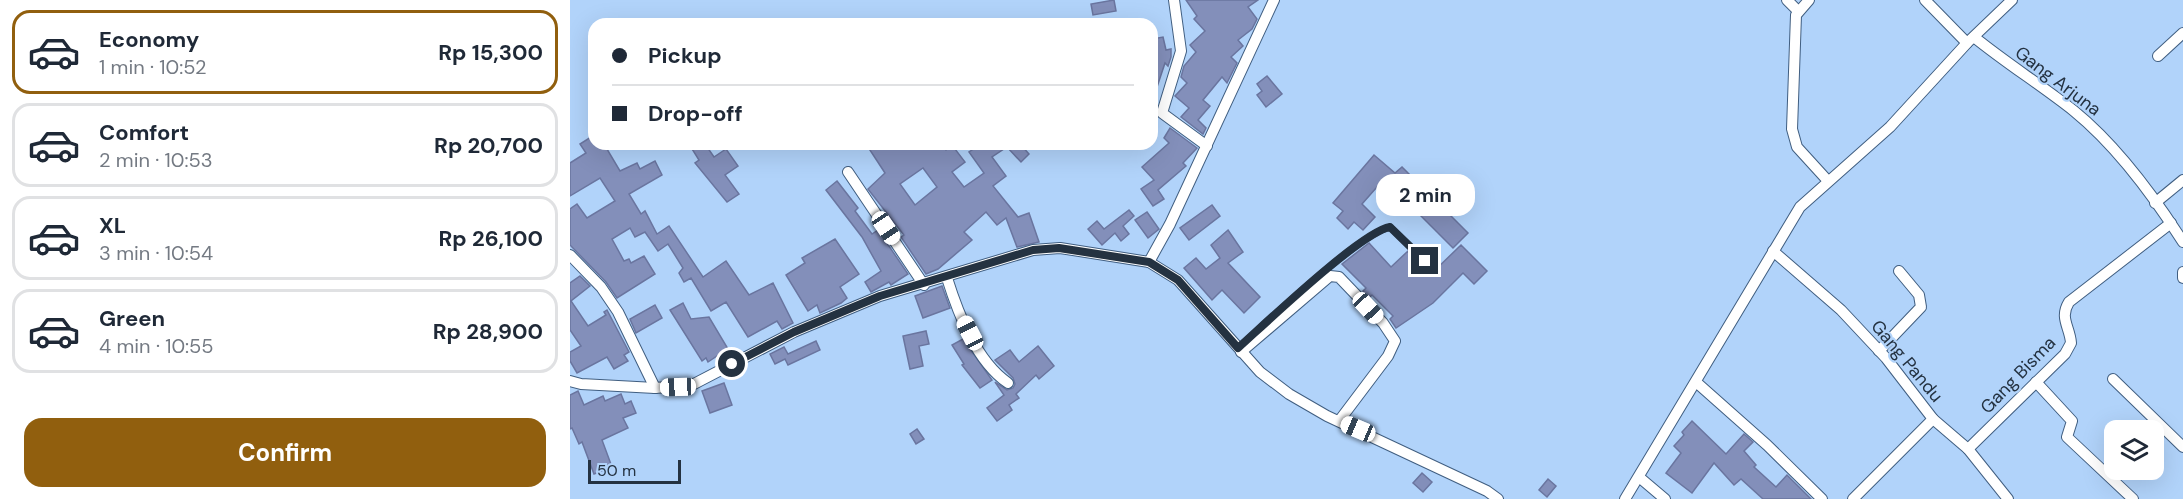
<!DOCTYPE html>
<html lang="en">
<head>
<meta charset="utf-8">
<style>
	body { margin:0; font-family:"DM Sans",sans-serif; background:#f2f2f3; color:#1f2937; height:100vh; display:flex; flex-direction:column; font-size:22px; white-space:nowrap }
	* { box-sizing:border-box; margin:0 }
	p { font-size:20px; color:#747a83 }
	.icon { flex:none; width:33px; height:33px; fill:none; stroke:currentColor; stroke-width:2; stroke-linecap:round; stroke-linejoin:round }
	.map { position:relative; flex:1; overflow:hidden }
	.side { display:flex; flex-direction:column; background:#fff; width:570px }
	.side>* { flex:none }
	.banner { position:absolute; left:18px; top:18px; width:570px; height:132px; border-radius:18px; box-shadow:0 6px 24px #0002; display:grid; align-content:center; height:132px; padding:0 24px; background:#fff }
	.tools { position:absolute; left:1534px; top:420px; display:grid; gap:12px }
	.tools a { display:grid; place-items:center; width:60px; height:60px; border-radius:12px; background:#fff; box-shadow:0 6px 24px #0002; font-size:30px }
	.scale { position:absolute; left:18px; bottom:15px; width:93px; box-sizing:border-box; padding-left:6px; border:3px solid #243241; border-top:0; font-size:16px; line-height:21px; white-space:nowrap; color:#243241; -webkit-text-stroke:4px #b1d3fa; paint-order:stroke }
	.end { position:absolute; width:27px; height:27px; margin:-14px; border:8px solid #243241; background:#fff; box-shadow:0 0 0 3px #fff }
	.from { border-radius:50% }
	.bubble { position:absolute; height:42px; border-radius:18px; background:#fff; box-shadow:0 6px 24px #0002; font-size:20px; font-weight:700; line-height:42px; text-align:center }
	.car { position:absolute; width:18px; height:36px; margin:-18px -9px; border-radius:8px; box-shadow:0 0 4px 2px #0007; background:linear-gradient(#fff 24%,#345 0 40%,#fff 0 76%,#345 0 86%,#fff 0) }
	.banner b { display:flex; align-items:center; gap:21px; height:57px; font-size:22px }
	.banner b+b { border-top:2px solid #e0e1e3 }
	.banner i { width:15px; height:15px; background:#1f2937 }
	ul { padding:10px 0 0; list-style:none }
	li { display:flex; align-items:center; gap:18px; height:84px; margin:0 12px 9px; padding:0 12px; border:3px solid #e0e1e3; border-radius:18px }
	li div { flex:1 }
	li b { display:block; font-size:22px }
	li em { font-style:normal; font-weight:700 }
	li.on { border-color:#915f0e }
	li>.icon { width:54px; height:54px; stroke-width:1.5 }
	.primary-button { display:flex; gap:12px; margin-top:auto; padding:12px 24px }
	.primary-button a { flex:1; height:69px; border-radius:18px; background:#915f0e; color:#fff; font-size:24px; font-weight:700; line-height:69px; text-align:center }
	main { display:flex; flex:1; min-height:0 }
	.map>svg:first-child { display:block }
	.building { fill:#838fba; stroke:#6a759f; stroke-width:1.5; fill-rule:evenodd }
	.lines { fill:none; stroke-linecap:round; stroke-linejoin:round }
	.service-casing { stroke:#405e80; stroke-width:7 }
	.minor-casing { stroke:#405e80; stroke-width:12 }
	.service { stroke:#fff; stroke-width:5 }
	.minor { stroke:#fff; stroke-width:10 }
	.route { stroke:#243241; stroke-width:8 }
	.labels { text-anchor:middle; stroke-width:4.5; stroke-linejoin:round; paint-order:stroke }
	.street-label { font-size:18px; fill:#243241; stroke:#b1d3fa }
</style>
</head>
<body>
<main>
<section class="side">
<ul>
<li class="on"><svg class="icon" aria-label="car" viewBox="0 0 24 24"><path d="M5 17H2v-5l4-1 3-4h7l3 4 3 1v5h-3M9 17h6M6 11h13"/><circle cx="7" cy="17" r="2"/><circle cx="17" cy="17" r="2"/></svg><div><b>Economy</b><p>1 min · 10:52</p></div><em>Rp 15,300</em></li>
<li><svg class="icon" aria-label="car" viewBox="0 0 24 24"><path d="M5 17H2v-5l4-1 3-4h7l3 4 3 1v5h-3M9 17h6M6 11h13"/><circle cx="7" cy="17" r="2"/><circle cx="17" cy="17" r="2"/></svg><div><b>Comfort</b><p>2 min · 10:53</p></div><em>Rp 20,700</em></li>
<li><svg class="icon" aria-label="car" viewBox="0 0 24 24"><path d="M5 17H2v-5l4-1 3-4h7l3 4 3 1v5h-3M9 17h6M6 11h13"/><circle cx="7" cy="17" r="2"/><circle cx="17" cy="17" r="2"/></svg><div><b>XL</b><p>3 min · 10:54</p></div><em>Rp 26,100</em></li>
<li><svg class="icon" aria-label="car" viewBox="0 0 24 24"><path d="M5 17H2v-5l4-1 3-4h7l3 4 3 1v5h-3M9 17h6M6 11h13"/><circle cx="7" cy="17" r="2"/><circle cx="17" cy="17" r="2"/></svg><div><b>Green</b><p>4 min · 10:55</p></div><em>Rp 28,900</em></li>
</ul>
<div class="primary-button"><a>Confirm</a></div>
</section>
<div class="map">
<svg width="1613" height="499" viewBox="0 0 1613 499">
	<rect width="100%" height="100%" fill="#b1d3fa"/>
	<g class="building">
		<polygon points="544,0 546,11 523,15 521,4"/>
		<polygon points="616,0 688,0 678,7 687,19 682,29 668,40 673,46 661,57 667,63 657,83 652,77 633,100 640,106 628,120 636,128 633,134 611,117 619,108 605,96 617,83 611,77 614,66 626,52 620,45 635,31 624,19 627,16"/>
		<polygon points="593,37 596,50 601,49 601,57 598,66 595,63 583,99 582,39"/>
		<polygon points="697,76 712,94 696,107 687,95 692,91 687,84"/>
		<polygon points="600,128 627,148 613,163 616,166 588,190 594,199 583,206 571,189 584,180 572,167 599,143 594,138"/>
		<polygon points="24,135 24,144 34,144 50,171 67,163 70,169 85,161 92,175 59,194 71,214 75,211 87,234 99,226 133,277 156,261 179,295 203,283 223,323 212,329 207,321 178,337 156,302 141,311 121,278 114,282 109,273 113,268 98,244 88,251 75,232 65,237 60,228 42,239 54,261 59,259 61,263 74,256 85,274 47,298 36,282 0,245 0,209 7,204 17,218 45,201 30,178 0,196 0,163 16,153 10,144"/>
		<polygon points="119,144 135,144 144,157 156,149 168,166 155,175 169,194 157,202 125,163 129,160"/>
		<path d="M296,144H371L376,150L382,145L395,162L382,172L394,187L414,173L399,152L411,144H450L459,154L451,162L437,147L422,157L436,176L423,186L448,217L459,213L469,242L447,247L436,218L427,225L416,212L394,232L402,240L368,269L356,274L331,237L334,235L298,189L315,173ZM353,168L367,187L345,205L330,184Z"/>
		<polygon points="804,155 825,173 832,167 898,233 883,248 814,179 792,204 805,217 793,230 784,222 778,229 767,218 773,211 763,203"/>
		<polygon points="267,181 288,208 285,211 302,234 308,230 338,274 321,285 319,282 301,292 295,282 311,271 292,237 256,190"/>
		<polygon points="642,205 650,216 619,240 610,228"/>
		<polygon points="559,210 564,216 553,226 559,234 551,241 545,233 532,245 518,229 527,221 534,229"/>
		<polygon points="577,212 589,229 578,238 565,220"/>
		<polygon points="658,230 673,252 658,263 690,297 674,313 652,290 642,300 614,268 626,258 636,269 650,258 641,245"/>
		<polygon points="265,239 289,274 270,287 277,298 271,303 250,313 247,305 238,311 216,275 235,263 232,258"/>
		<polygon points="799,243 821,267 838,251 860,275 891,245 917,271 904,284 893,273 863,303 826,328 820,319 823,316 802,295 799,298 793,291 796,288 772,264"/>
		<polygon points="10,276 20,286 1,301 18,326 36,315 34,312 37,310 59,352 54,355 58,361 44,369 37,357 7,373 0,361 0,352 11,346 0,330 0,283"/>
		<polygon points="372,286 380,308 353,318 345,296"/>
		<polygon points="113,303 121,319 139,317 161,354 153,359 150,354 138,362 136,358 132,361 100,310"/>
		<polygon points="85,305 92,318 66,333 60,319"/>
		<polygon points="356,331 359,344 349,346 353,366 340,369 333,336"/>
		<polygon points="393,339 422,380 410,388 392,365 394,364 382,345"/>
		<polygon points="246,341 250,350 218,365 215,359 205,364 200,354 214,347 218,354"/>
		<polygon points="468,346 484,366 469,379 466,375 446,394 449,398 439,405 442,410 427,421 417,408 434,395 425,382 437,390 443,388 445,384 443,378 425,360 440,350 449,362"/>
		<polygon points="154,383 162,405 140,413 132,391"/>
		<polygon points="8,391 14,405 33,396 35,401 51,394 55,404 61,401 66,413 53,418 58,428 32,440 42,467 24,474 12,442 9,444 2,428 0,429 0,395"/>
		<polygon points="1122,421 1156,454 1174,434 1183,442 1174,451 1186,465 1184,467 1206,487 1217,475 1241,499 1193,499 1171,479 1164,485 1144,463 1122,493 1096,473 1111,453 1104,446 1114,435 1112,432"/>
		<polygon points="347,429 354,439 346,444 340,434"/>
		<polygon points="852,473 862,482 853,492 843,483"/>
		<polygon points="978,479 986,486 977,497 969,490"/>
	</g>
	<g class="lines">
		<defs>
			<path id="service" d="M668,348C696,323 790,233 820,227L855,261"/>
			<g id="minor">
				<polyline points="604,0 611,51 592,113 637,146"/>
				<polyline points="1217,0 1228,11"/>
				<polyline points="1239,0 1226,15 1222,129 1227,147 1258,181"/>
				<polyline points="1355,0 1397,43"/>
				<path d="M1404,37C1436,63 1471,85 1504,111C1547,146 1583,195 1613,242"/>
				<polyline points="1588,56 1613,33"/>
				<polyline points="278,172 354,285"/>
				<polyline points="1585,203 1613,180"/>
				<polyline points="1203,251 1271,310 1316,358 1363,419 1398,449 1438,499"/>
				<polyline points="0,255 31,287 48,312 85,388"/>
				<polyline points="579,262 600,224 704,0"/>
				<polyline points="1613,272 1613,278"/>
				<path d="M377,278C388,313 406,361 438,383"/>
				<polyline points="1309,351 1351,307 1349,295 1329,271"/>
				<polyline points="671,352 760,276 769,277 813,323 825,341 818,356 769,421"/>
				<polyline points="1543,379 1613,447"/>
				<polyline points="0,381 11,384 85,388 122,385 224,332 310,296 463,250 490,248 579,262 608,280 690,372 719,394 757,416 917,491 928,499"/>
				<polyline points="1126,382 1197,445 1252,499"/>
				<polyline points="1466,382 1502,421 1497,437 1563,499"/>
				<path d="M1398,449L1495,354L1501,343C1500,327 1489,318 1499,302L1601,223"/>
				<polyline points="1069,477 1095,499"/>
				<polyline points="1055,499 1230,207 1320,127 1397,43 1442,0"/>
				<polyline points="1283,499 1363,419"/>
			</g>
		</defs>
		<use href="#service" class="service-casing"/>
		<use href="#minor" class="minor-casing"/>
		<use href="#service" class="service"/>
		<use href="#minor" class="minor"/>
	</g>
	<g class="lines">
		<path class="route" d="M162,364L224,332L310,296L463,250L489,248L579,262L608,280L668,348C696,323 791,232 820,227L855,261"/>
	</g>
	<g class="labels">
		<g class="street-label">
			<text transform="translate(1488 81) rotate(37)" y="6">Gang Arjuna</text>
			<text transform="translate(1337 361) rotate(50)" y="6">Gang Pandu</text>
			<text transform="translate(1448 375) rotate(-46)" y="6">Gang Bisma</text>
		</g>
	</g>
</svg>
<div class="tools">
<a><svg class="icon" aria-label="layers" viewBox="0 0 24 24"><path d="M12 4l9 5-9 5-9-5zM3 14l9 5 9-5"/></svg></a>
</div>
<div class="scale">50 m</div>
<i class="end from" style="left:162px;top:364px"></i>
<i class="end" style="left:855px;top:261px"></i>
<div class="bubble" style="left:806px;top:174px;width:99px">2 min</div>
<i class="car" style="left:316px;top:228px;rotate:146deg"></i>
<i class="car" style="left:798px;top:308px;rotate:137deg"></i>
<i class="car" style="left:400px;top:333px;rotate:333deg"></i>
<i class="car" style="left:108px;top:387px;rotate:268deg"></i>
<i class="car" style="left:788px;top:429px;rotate:293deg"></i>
<div class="banner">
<b><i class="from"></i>Pickup</b>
<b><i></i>Drop-off</b>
</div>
</div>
</main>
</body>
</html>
